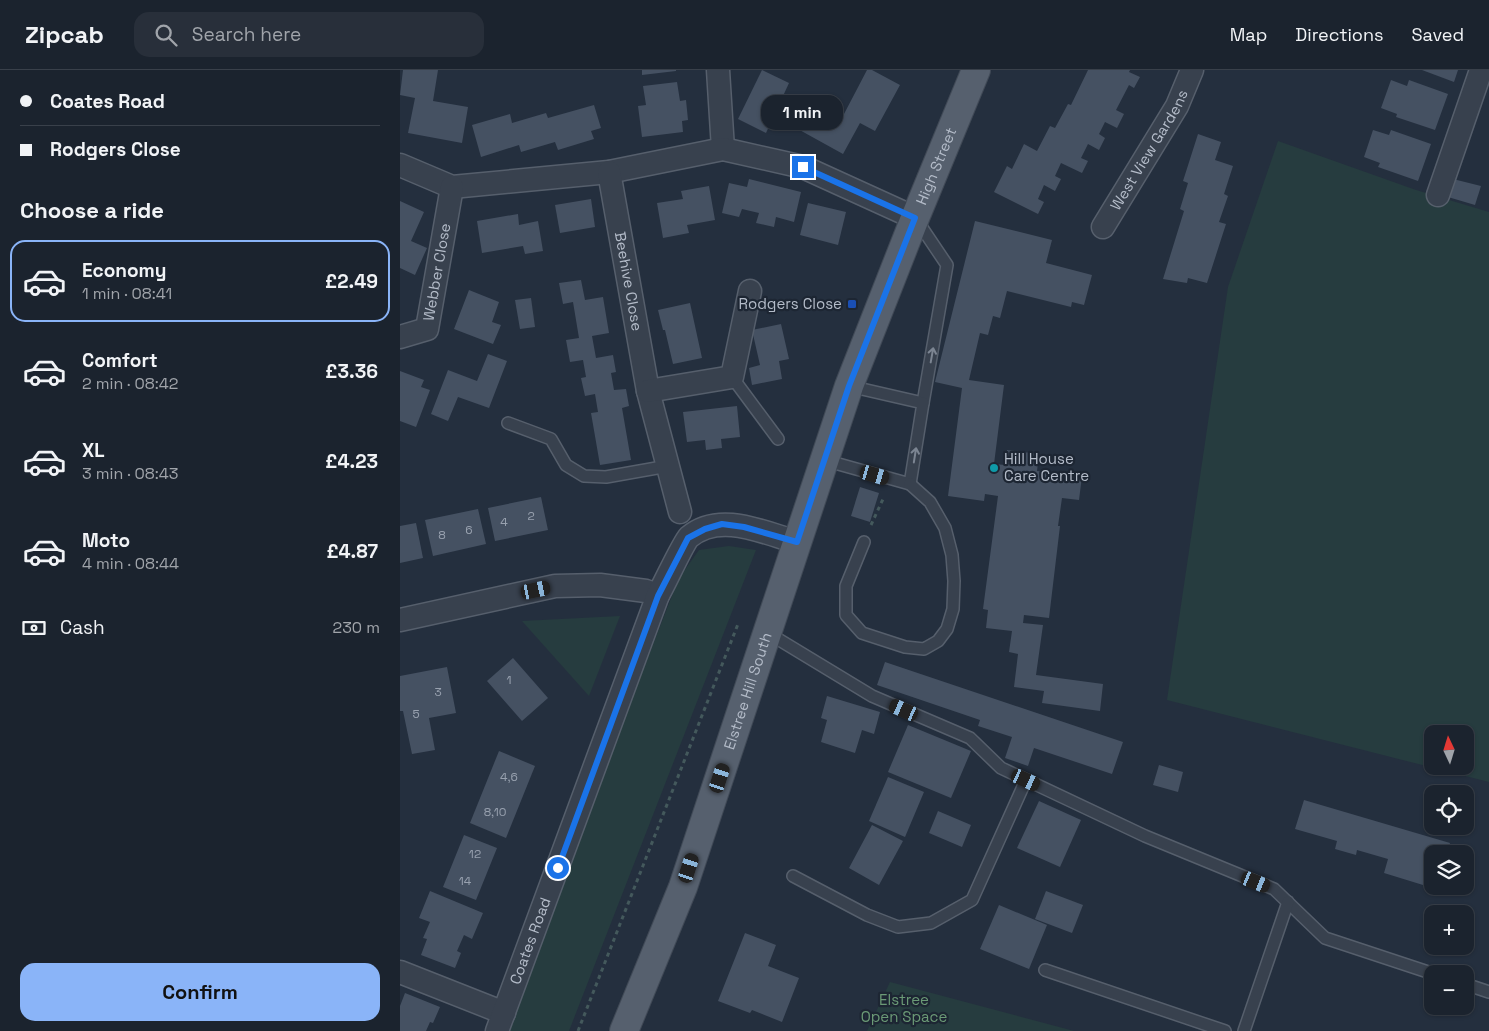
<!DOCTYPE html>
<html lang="en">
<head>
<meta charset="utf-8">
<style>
	body { margin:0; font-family:"Space Grotesk",sans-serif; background:#282f3a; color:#f1f3f6; height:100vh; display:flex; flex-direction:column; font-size:19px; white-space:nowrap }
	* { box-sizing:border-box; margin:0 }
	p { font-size:16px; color:#a0a4aa }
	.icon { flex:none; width:28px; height:28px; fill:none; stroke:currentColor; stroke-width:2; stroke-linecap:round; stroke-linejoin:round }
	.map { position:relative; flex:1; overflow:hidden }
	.details { display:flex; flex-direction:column; background:#1b232e; width:400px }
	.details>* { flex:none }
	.guide { display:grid; align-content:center; height:110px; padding:0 20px; background:#1b232e }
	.needle { width:32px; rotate:356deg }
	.tools { position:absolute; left:1024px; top:655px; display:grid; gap:10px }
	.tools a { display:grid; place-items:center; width:50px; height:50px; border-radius:10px; background:#1b232e; box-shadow:0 1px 4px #0004,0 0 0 1px #39404a; font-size:25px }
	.end { position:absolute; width:22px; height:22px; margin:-11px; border:6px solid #1a73e8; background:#fff; box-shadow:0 0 0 2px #fff }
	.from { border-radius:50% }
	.bubble { position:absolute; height:35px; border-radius:15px; background:#1b232e; box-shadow:0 1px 4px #0004,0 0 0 1px #39404a; font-size:16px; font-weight:700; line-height:35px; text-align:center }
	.car { position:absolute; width:15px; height:30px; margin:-15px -8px; border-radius:6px; box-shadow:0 0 4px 1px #0007; background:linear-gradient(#222 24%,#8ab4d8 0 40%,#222 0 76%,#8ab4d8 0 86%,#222 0) }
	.guide b { display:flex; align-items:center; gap:18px; height:48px; font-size:19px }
	.guide b+b { border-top:1px solid #39404a }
	.guide i { width:12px; height:12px; background:#f1f3f6 }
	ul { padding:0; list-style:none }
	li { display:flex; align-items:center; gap:15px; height:82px; margin:0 10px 8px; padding:0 10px; border:2px solid transparent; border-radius:15px }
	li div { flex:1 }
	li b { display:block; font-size:19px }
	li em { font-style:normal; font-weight:700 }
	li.on { border-color:#8ab4f8 }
	li>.icon { width:45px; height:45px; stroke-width:1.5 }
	h2 { padding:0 20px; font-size:22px; line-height:60px }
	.pay { display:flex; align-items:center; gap:12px; height:55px; padding:0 20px; font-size:19px }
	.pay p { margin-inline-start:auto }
	.action { display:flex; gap:10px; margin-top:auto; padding:10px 20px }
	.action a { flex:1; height:58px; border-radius:15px; background:#8ab4f8; color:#111; font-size:20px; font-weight:700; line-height:58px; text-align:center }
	header { display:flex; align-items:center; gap:30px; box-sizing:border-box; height:70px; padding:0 25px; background:#1b232e; border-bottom:1px solid #39404a }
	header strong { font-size:24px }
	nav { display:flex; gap:28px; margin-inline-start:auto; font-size:18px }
	.search { width:350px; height:45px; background:#282f3a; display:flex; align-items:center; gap:12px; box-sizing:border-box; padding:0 18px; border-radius:15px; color:#a0a4aa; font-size:19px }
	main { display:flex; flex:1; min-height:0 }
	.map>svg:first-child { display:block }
	.green { fill:#263c3f; fill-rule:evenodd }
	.building { fill:#455162 }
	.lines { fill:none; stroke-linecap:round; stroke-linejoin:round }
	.lane-casing { stroke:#565f6c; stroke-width:14 }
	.street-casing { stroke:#565f6c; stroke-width:25 }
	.primary-casing { stroke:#414a57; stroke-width:30 }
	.path { stroke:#44595c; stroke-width:3; stroke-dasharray:4 4; stroke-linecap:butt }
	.lane { stroke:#38414e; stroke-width:11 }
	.street { stroke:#38414e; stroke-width:22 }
	.primary { stroke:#56606e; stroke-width:28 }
	.oneway { stroke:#7c8592 }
	.route { stroke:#1a73e8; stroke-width:6 }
	.transit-dot { fill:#1a4fb4; stroke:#1d2633; stroke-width:2 }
	.culture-dot { fill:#0f9aa8; stroke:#1d2633; stroke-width:2 }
	.labels { text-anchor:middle; stroke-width:4.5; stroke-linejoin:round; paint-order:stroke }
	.number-label { font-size:12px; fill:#98a1af }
	.street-label { font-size:15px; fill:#b4bcc9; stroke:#1d2633 }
	.poi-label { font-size:15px; fill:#b4bcc9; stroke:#1d2633; text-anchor:end }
	.park-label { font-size:15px; fill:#6b9a76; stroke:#1d2633 }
</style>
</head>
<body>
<header>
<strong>Zipcab</strong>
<div class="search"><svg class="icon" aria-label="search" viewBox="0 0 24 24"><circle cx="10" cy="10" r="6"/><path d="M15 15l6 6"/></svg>Search here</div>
<nav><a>Map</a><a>Directions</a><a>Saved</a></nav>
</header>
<main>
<section class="details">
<div class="guide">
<b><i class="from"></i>Coates Road</b>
<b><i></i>Rodgers Close</b>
</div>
<h2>Choose a ride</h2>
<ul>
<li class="on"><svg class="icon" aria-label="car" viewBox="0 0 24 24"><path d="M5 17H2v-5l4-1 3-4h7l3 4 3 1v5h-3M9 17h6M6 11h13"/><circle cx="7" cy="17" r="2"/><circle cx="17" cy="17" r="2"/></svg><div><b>Economy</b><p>1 min · 08:41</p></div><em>£2.49</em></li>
<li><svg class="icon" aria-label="car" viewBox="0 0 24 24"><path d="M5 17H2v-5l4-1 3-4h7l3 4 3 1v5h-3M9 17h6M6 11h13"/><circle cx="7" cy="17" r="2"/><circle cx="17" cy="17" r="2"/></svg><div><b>Comfort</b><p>2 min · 08:42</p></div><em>£3.36</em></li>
<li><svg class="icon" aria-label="car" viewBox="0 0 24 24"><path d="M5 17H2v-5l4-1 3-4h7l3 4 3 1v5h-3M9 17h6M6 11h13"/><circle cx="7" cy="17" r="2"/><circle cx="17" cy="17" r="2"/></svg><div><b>XL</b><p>3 min · 08:43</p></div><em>£4.23</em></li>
<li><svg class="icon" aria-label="car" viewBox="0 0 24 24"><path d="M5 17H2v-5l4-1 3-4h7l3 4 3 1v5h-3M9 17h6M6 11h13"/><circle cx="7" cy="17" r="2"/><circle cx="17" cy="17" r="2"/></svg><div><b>Moto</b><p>4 min · 08:44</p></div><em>£4.87</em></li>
</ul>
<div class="pay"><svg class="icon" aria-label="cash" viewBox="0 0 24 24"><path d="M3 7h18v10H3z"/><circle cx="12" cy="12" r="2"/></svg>Cash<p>230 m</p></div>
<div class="action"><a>Confirm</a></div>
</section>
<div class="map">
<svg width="1089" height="961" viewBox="0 0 1089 961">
	<rect width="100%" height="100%" fill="#242f3e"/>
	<g class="green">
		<path d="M878,71L1016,120L1089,142V712L767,630L828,217ZM1032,664H1065V696H1032Z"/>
		<polygon points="329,476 356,480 169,961 101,961 279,508 299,480"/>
		<polygon points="220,546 189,626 122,551"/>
		<polygon points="490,912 674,961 467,961"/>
	</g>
	<g class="building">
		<polygon points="3,0 38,0 33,31 68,37 62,73 8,63 15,28 0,25"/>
		<polygon points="242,0 276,0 276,1 242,5"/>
		<polygon points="362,0 389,13 366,63 338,49"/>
		<polygon points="467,0 472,0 500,15 475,61 460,53 443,84 396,58 413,27 444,44"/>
		<polygon points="688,0 730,0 729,2 740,7 734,18 729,15 716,40 724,44 717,58 705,52 699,64 705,68 699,80 688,74 681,88 688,91 682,103 661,93 655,106 661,109 655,121 644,115 638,129 644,132 638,144 594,122 607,96 612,99 624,74 637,81 650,56 655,58 668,34 671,35"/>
		<polygon points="1022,0 1058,0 1054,12"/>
		<polygon points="991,10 1007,16 1009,10 1048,24 1035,60 996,47 997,44 981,38"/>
		<polygon points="277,12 280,31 286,30 288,50 282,51 283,62 242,67 238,36 246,35 243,16"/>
		<polygon points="194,35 201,58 191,61 194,69 158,80 155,72 121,82 119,75 81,87 72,55 110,44 112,53 146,43 148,48"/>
		<polygon points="973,60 989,65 991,60 1031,74 1018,111 978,97 980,93 964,87"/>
		<polygon points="798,64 821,72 815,90 833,96 824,124 828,126 819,152 826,154 807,213 788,208 787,213 763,209 784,141 780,139 788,113 783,111"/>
		<polygon points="349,109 401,122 394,152 376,147 374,157 356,153 359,143 342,139 339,147 322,143 329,113 347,117"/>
		<polygon points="1053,109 1081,116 1075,135 1048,127"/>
		<polygon points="309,116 315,150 287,155 289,163 263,168 257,133 283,129 281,121"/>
		<polygon points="191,129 195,157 160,163 155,135"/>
		<polygon points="0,131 24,142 11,171 27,178 15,205 0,198"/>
		<polygon points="408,133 446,142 438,175 400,165"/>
		<polygon points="118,144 119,155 138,151 143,181 125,184 123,176 82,183 77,151"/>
		<polygon points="575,151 652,170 646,193 692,205 684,235 672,232 671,237 607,221 600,248 593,246 588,265 580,263 569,310 604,315 594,394 605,395 607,380 639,384 637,401 682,406 679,430 662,428 658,456 660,456 649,548 624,545 623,553 643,555 636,605 703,614 700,641 642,633 644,621 614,617 618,584 609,582 612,561 586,558 588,540 583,539 598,426 585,424 584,431 548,426 562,318 535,312"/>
		<polygon points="181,210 185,230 203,227 209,263 192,266 196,288 213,285 216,302 211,303 214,320 226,319 229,336 222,338 231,390 200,395 191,343 198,342 195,324 185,326 181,308 186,307 183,290 170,292 166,270 179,268 173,232 163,234 159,213"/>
		<polygon points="69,220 99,232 92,252 101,255 93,274 54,259"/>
		<polygon points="131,228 135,257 120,259 115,230"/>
		<polygon points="290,233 302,288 273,294 265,260 263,260 258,240"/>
		<polygon points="381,254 389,289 379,291 382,309 352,315 349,298 360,295 352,260"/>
		<polygon points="88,284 107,291 89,338 58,327 48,351 31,344 48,300 77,311"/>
		<polygon points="0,301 24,310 21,317 30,320 16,357 0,351"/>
		<polygon points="337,336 340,367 321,369 322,378 306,380 305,370 287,372 283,342"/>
		<polygon points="460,417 479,423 470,452 451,446"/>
		<polygon points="141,427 148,460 95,471 88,438"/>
		<polygon points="78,439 86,474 33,486 25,450"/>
		<polygon points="16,453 23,488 0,493 0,456"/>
		<polygon points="113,588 148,628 122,651 87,611"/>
		<polygon points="485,592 723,672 712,704 634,678 628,696 605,688 612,667 578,656 580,650 477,615"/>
		<polygon points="47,597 56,643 29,648 35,680 12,684 3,641 0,641 0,606"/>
		<polygon points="427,626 480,642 474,664 462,660 455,683 421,672 427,650 421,648"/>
		<polygon points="508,655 571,681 551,728 488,702"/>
		<polygon points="99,681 135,696 106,768 70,753"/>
		<polygon points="759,695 783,702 778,722 753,715"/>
		<polygon points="488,707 524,722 505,767 469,751"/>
		<polygon points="904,730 1050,773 1047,784 1032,784 1032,804 1027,802 1023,815 984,803 988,789 957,780 956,785 935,779 937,771 895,759"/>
		<polygon points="639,731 681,750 660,797 617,778"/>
		<polygon points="538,741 571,755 562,777 529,763"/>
		<polygon points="472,755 503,771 479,815 449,798"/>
		<polygon points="64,765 97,778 76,830 43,817"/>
		<polygon points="30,821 83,843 72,869 64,865 57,881 61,883 55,898 21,885 27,869 23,868 30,852 19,848"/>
		<polygon points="646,821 683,835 672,863 635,849"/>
		<polygon points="599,835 647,855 629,899 580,879"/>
		<polygon points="345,863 376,875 368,896 399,908 382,952 352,940 350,943 318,931"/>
		<polygon points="5,923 40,937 33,953 30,952 26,961 0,961 0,936"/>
	</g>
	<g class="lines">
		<defs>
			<g id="lane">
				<polyline points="516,149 547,195 523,333"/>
				<polyline points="332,307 378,369"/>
				<polyline points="108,353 151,369 166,395 184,406 206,407 268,396"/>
				<polyline points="424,390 510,414 523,333 449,316"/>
				<polyline points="464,472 446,516 446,545 462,563 505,577 524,579 538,571 547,559 553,539 554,511 552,485 545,458 530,432 510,414"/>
				<polyline points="368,563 472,626 570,668 601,698 745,766 874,819 925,868 1034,904"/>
				<polyline points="393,806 467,845 498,857 531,853 572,830 626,710"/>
				<polyline points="645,900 825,961"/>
				<polyline points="1065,914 1089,922"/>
				<polyline points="844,961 888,832"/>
			</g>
			<g id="street">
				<polyline points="318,0 323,79"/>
				<polyline points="0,95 52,117 209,102 323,79 403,97 515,148"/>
				<path id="s1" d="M209,102L248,321L280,442"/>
				<polyline points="1038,125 1081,0"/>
				<path id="s2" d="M703,157L777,36L792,0"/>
				<path id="s3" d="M0,267L27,259L52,117"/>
				<polyline points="248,321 332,307 350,221"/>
				<polyline points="0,550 155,516 200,515 246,521 258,525"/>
				<polyline points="0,902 104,943"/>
				<path id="s4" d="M97,961L258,525C264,515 283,473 289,467C320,441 364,463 397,472"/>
			</g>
			<g id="primary">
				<path id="s5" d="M224,961L283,817L449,316L515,148L576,0"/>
			</g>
		</defs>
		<use href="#lane" class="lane-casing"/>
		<use href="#street" class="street-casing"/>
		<use href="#primary" class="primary-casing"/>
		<g class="path">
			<polyline points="471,455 484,427"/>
			<polyline points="178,961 338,554"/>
		</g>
		<use href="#lane" class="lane"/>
		<use href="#street" class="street"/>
		<use href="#primary" class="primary"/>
	</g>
	<defs><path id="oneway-shaft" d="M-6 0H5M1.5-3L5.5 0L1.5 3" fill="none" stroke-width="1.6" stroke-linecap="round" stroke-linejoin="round" transform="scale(1.25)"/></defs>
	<g class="oneway">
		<use href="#oneway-shaft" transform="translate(532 285) rotate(-80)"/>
		<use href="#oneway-shaft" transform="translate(515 385) rotate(-81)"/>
	</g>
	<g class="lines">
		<polyline class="route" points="158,798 258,526 288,468 305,459 322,454 344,457 397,472 449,316 515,148 403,97"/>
	</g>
	<rect class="transit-dot" x="447" y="229" width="10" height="10" rx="2.5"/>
	<circle class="culture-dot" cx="594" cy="398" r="5"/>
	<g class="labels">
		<g class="number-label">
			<text x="131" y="450">2</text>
			<text x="104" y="456">4</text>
			<text x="69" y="464">6</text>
			<text x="42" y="469">8</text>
			<text x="109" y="614">1</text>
			<text x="38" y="626">3</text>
			<text x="16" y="648">5</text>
			<text x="109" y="711">4,6</text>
			<text x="95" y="746">8,10</text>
			<text x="75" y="788">12</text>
			<text x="65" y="815">14</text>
		</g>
		<g class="street-label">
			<text dy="5" stroke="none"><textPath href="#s2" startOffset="90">West View Gardens</textPath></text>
			<text dy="5" stroke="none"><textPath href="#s5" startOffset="920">High Street</textPath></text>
			<text dy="5" stroke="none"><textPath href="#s3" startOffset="86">Webber Close</textPath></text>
			<text dy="5" stroke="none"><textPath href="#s1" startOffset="111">Beehive Close</textPath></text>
			<text dy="5" stroke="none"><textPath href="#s5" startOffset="362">Elstree Hill South</textPath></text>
			<text dy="5" stroke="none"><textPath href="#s4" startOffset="96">Coates Road</textPath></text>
		</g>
		<g class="poi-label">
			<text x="442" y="239">Rodgers Close</text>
			<text x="604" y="394" text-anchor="start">Hill House<tspan x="604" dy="17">Care Centre</tspan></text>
		</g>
		<g class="park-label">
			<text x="504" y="935">Elstree<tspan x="504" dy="17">Open Space</tspan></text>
		</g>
	</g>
</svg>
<div class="tools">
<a><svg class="needle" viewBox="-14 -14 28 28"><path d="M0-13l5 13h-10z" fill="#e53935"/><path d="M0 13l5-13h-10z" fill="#a0a4aa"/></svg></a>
<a><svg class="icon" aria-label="locate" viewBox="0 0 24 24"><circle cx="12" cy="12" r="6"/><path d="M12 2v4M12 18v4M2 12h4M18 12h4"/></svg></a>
<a><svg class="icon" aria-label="layers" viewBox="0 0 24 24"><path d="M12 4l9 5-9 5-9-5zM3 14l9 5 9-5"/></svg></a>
<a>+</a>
<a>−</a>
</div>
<i class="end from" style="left:158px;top:798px"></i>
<i class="end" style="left:403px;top:97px"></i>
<div class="bubble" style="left:361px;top:25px;width:82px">1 min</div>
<i class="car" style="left:475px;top:405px;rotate:106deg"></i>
<i class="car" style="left:136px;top:520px;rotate:78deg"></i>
<i class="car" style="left:504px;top:640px;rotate:294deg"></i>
<i class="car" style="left:320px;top:708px;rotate:18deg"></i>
<i class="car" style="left:626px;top:710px;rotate:115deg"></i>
<i class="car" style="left:289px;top:798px;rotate:18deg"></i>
<i class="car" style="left:856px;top:812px;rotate:112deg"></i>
</div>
</main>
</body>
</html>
